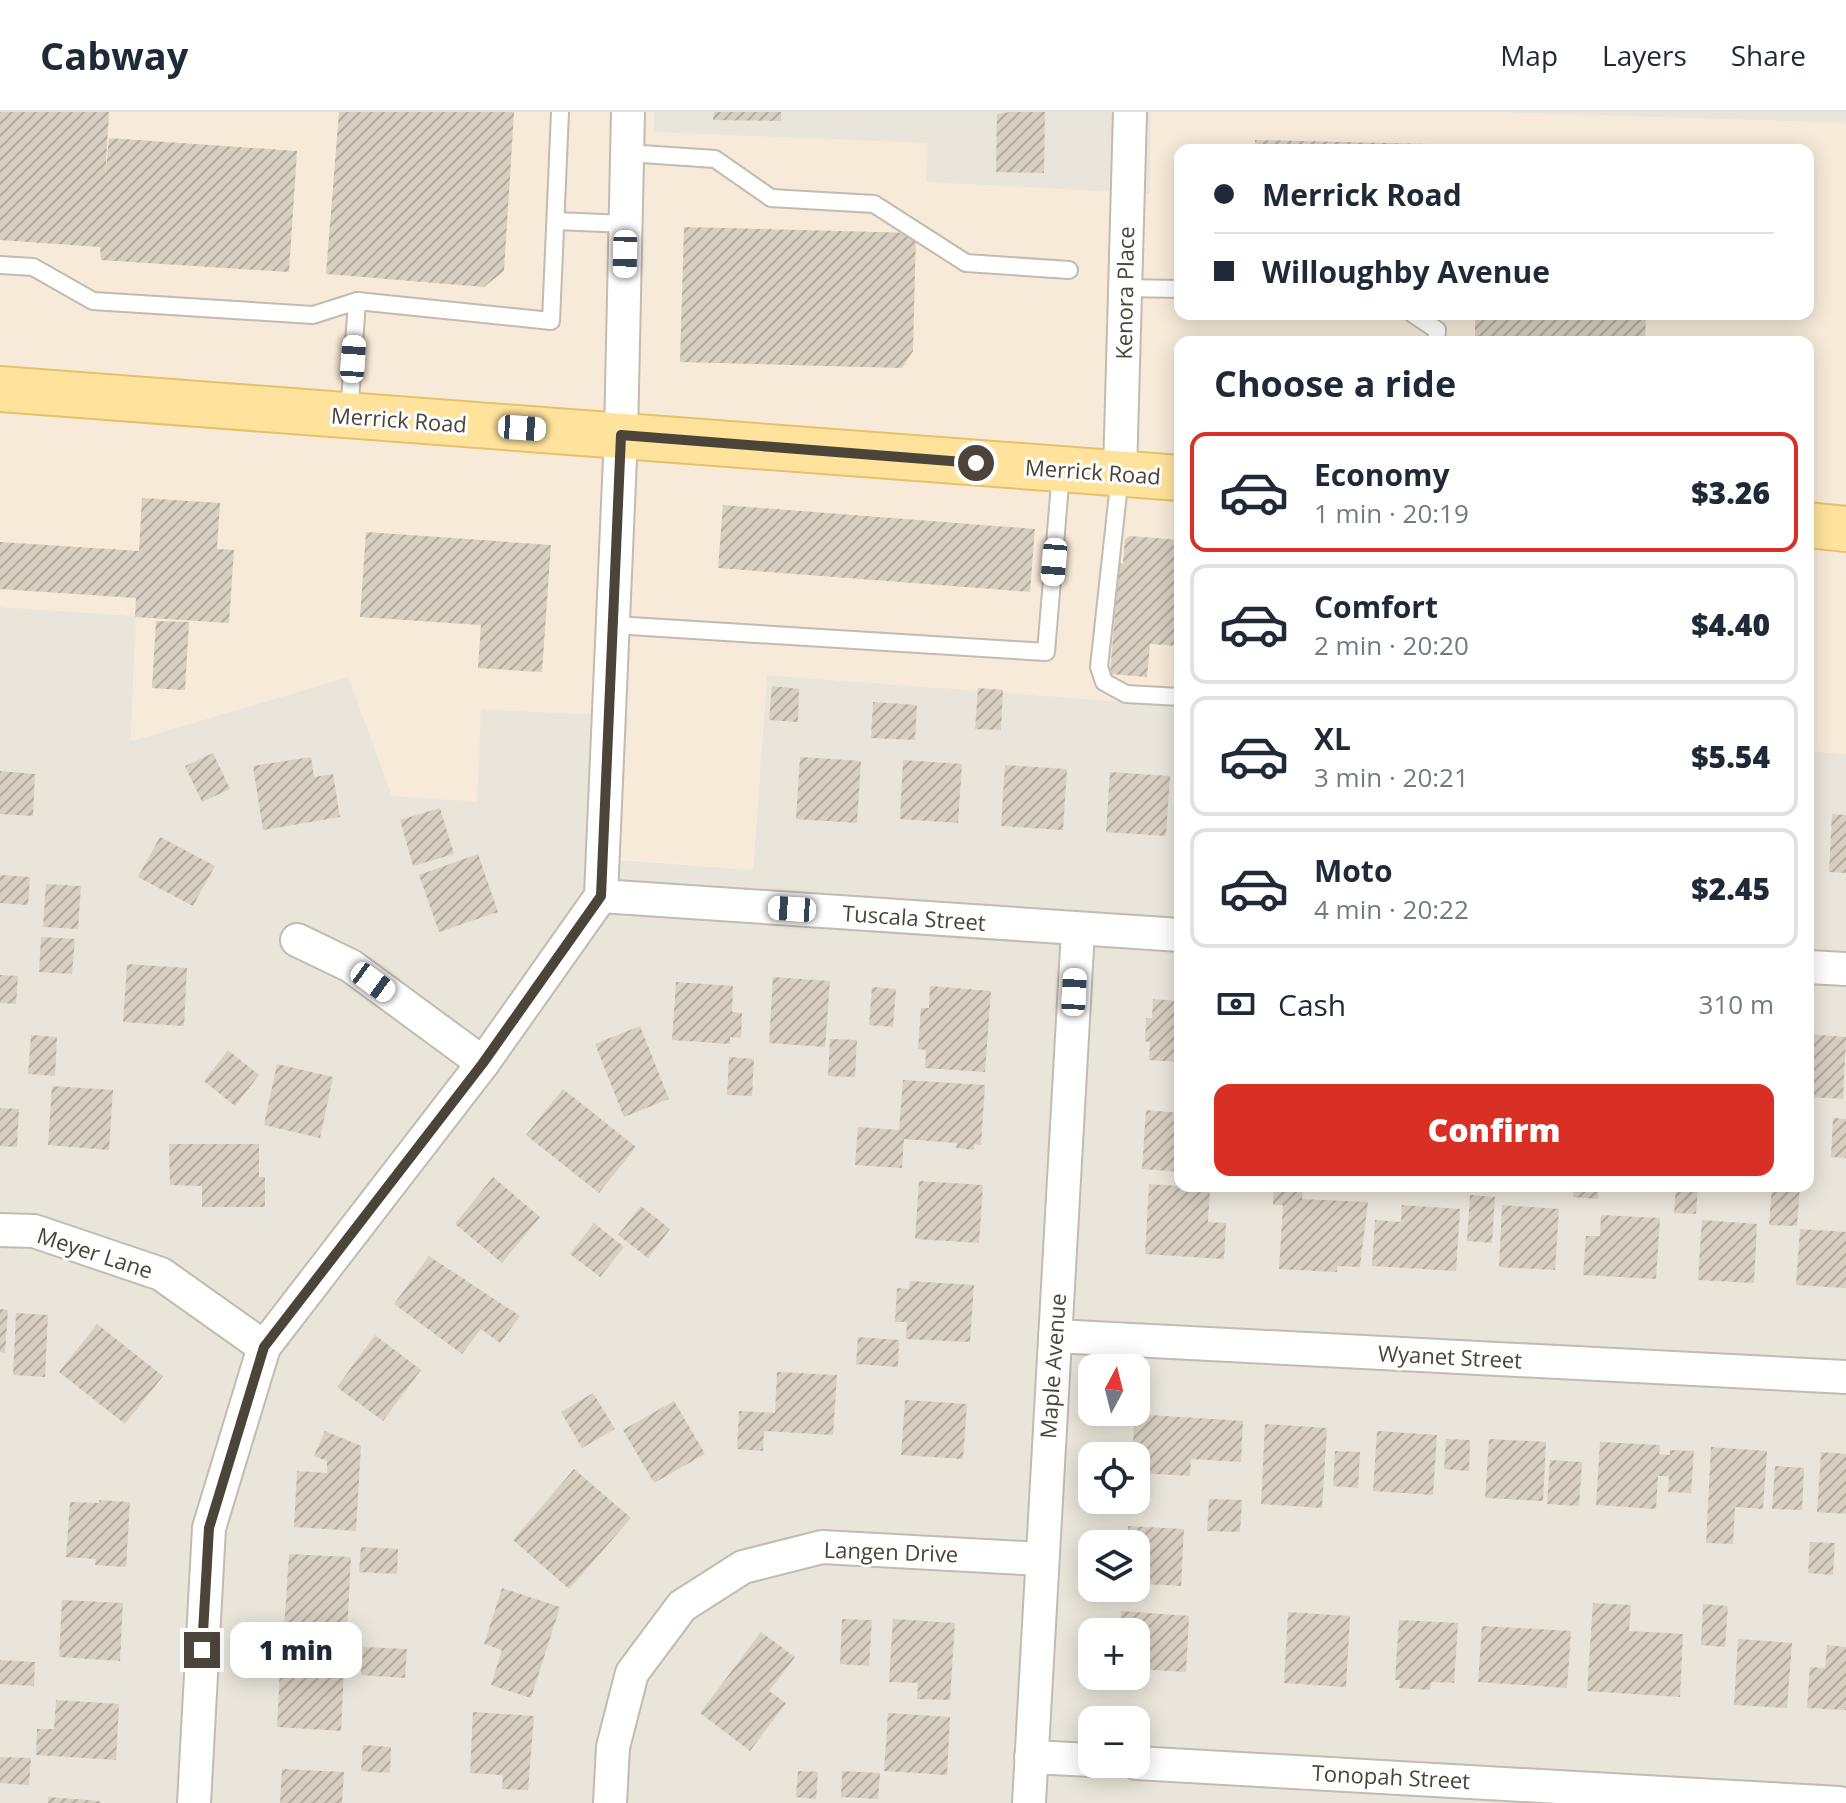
<!DOCTYPE html>
<html lang="en">
<head>
<meta charset="utf-8">
<style>
	body { margin:0; font-family:"Open Sans",sans-serif; background:#f6f6f7; color:#1f2937; height:100vh; display:flex; flex-direction:column; font-size:30px; white-space:nowrap }
	* { box-sizing:border-box; margin:0 }
	p { font-size:26px; color:#747a83 }
	.icon { flex:none; width:44px; height:44px; fill:none; stroke:currentColor; stroke-width:2; stroke-linecap:round; stroke-linejoin:round }
	.map { position:relative; flex:1; overflow:hidden }
	.details { position:absolute; left:1174px; top:224px; width:640px; height:856px; display:flex; flex-direction:column; background:#fff; border-radius:16px; box-shadow:0 4px 20px #0003 }
	.details>* { flex:none }
	.guide { position:absolute; left:1174px; top:32px; width:640px; height:176px; border-radius:16px; box-shadow:0 4px 20px #0003; display:grid; align-content:center; height:176px; padding:0 40px; background:#fff }
	.needle { width:52px; rotate:7deg }
	.buttons { position:absolute; left:1078px; top:1242px; display:grid; gap:16px }
	.buttons a { display:grid; place-items:center; width:72px; height:72px; border-radius:16px; background:#fff; box-shadow:0 4px 20px #0003; font-size:40px }
	.end { position:absolute; width:36px; height:36px; margin:-18px; border:10px solid #4b4439; background:#fff; box-shadow:0 0 0 4px #fff }
	.from { border-radius:50% }
	.bubble { position:absolute; height:56px; border-radius:16px; background:#fff; box-shadow:0 4px 20px #0003; font-size:26px; font-weight:800; line-height:56px; text-align:center }
	.car { position:absolute; width:24px; height:48px; margin:-24px -12px; border-radius:10px; box-shadow:0 0 6px 2px #0007; background:linear-gradient(#fff 24%,#345 0 40%,#fff 0 76%,#345 0 86%,#fff 0) }
	.guide b { display:flex; align-items:center; gap:28px; height:76px; font-size:30px }
	.guide b+b { border-top:2px solid #e0e1e3 }
	.guide i { width:20px; height:20px; background:#1f2937 }
	ul { padding:0; list-style:none }
	li { display:flex; align-items:center; gap:24px; height:120px; margin:0 16px 12px; padding:0 24px; border:4px solid #e0e1e3; border-radius:16px }
	li div { flex:1 }
	li b { display:block; font-size:30px }
	li em { font-style:normal; font-weight:800 }
	li.current { border-color:#d93025 }
	li>.icon { width:72px; height:72px; stroke-width:1.5 }
	h2 { padding:0 40px; font-size:36px; line-height:96px }
	.pay { display:flex; align-items:center; gap:20px; height:88px; padding:0 40px; font-size:30px }
	.pay p { margin-inline-start:auto }
	.cta { display:flex; gap:16px; margin-top:auto; padding:16px 40px }
	.cta a { flex:1; height:92px; border-radius:16px; background:#d93025; color:#fff; font-size:32px; font-weight:800; line-height:92px; text-align:center }
	header { display:flex; align-items:center; gap:48px; box-sizing:border-box; height:112px; padding:0 40px; background:#fff; border-bottom:2px solid #e0e1e3 }
	header strong { font-size:38px }
	nav { display:flex; gap:44px; margin-inline-start:auto; font-size:28px }
	.map>svg:first-child { display:block }
	.residential { fill:#eae5da; fill-rule:evenodd }
	.commercial { fill:#f7ead8; fill-rule:evenodd }
	.building { fill:url(#building-hatch) }
	.lines { fill:none; stroke-linecap:round; stroke-linejoin:round }
	.lane-casing { stroke:#c2bbae; stroke-width:20 }
	.street-casing { stroke:#c2bbae; stroke-width:36 }
	.primary-casing { stroke:#e6c16a; stroke-width:48 }
	.lane { stroke:#fff; stroke-width:16 }
	.street { stroke:#fff; stroke-width:32 }
	.primary { stroke:#ffe39c; stroke-width:44 }
	.route { stroke:#4b4439; stroke-width:10 }
	.labels { text-anchor:middle; stroke-width:6; stroke-linejoin:round; paint-order:stroke }
	.street-label { font-size:22px; fill:#4b4439; stroke:#fff }
</style>
</head>
<body>
<header>
<strong>Cabway</strong>
<nav><a>Map</a><a>Layers</a><a>Share</a></nav>
</header>
<div class="map">
<svg width="1846" height="1691" viewBox="0 0 1846 1691">
	<defs>
		<pattern id="building-hatch" width="6" height="6" patternUnits="userSpaceOnUse" patternTransform="scale(2)"><rect width="6" height="6" fill="#d8cfc1"/><path d="M-1 1l2-2M0 6l6-6M5 7l2-2" fill="none" stroke="#b1aa9e"/></pattern>
	</defs>
	<rect width="100%" height="100%" fill="#f6f3ec"/>
	<g class="residential">
		<polygon points="654,0 1151,0 1150,82 925,70 927,32 653,20"/>
		<polygon points="1487,0 1846,0 1846,11"/>
		<path d="M0,495L136,504L131,629L348,565L481,597L628,604L620,748L753,758L767,563L1180,594V1074H1808V639L1846,642V1691H0ZM1092,1256H1136V1300H1092ZM1092,1344H1136V1388H1092ZM1092,1432H1136V1476H1092ZM1092,1520H1136V1564H1092ZM1092,1608H1136V1652H1092Z"/>
	</g>
	<path class="commercial" d="M0,0H654V20L927,31L926,70L1150,82L1151,0H1487L1846,11V642L1808,639V230H1180V594L767,563L753,758L619,747L628,604L481,597L477,690L392,684L348,565L131,629L136,504L0,495ZM1180,38H1808V202H1180Z"/>
	<g class="building">
		<polygon points="0,0 109,0 105,66 109,26 297,39 289,160 101,148 100,135 0,128"/>
		<polygon points="339,0 514,0 504,159 484,175 326,162"/>
		<polygon points="714,0 781,0 781,9 713,8"/>
		<polygon points="1010,0 1045,0 1044,61 996,60 997,2"/>
		<polygon points="1255,28 1555,35 1555,38 1255,38"/>
		<polygon points="684,115 916,121 913,239 902,256 680,250"/>
		<polygon points="1475,202 1646,202 1645,230 1475,230"/>
		<polygon points="142,386 220,391 217,437 234,438 229,511 135,505 136,486 0,477 0,430 139,439"/>
		<polygon points="723,393 1035,417 1030,480 718,456"/>
		<polygon points="366,420 551,433 542,560 478,556 481,513 360,505"/>
		<polygon points="1130,424 1180,428 1180,534 1150,532 1147,565 1110,562 1119,451 1123,452 1125,427"/>
		<polygon points="156,509 189,510 185,578 152,576"/>
		<polygon points="772,574 799,577 798,610 769,608"/>
		<polygon points="978,576 1003,578 1001,618 975,617"/>
		<polygon points="873,590 917,593 915,628 871,626"/>
		<polygon points="213,641 230,677 202,690 185,654"/>
		<polygon points="311,645 314,665 333,662 340,705 263,718 253,654"/>
		<polygon points="800,645 861,649 857,711 796,707"/>
		<polygon points="903,648 962,652 958,711 900,707"/>
		<polygon points="1005,653 1067,657 1063,718 1001,714"/>
		<polygon points="0,659 35,662 33,704 0,702"/>
		<polygon points="1110,660 1170,664 1166,724 1106,720"/>
		<polygon points="440,696 454,742 413,754 400,708"/>
		<polygon points="1832,702 1846,703 1846,761 1829,760"/>
		<polygon points="160,725 215,754 193,794 138,765"/>
		<polygon points="478,742 498,800 439,820 419,763"/>
		<polygon points="0,763 30,765 28,793 0,791"/>
		<polygon points="46,772 81,774 78,817 43,815"/>
		<polygon points="41,825 75,827 72,862 39,860"/>
		<polygon points="127,852 187,856 184,914 123,910"/>
		<polygon points="0,863 18,864 16,892 0,891"/>
		<polygon points="773,865 830,869 825,935 769,931"/>
		<polygon points="676,870 733,874 732,900 742,901 741,926 730,925 730,932 672,928"/>
		<polygon points="930,874 991,879 985,960 925,956 926,938 918,937 921,896 929,896"/>
		<polygon points="872,875 896,877 893,915 869,913"/>
		<polygon points="1153,887 1180,889 1180,950 1149,948 1150,930 1145,929 1146,906 1152,906"/>
		<polygon points="640,914 669,987 624,1005 595,932"/>
		<polygon points="1808,922 1846,925 1843,987 1808,985"/>
		<polygon points="31,923 57,925 55,964 28,962"/>
		<polygon points="830,927 857,928 855,965 828,964"/>
		<polygon points="228,938 259,963 235,994 204,969"/>
		<polygon points="729,945 754,947 752,984 727,983"/>
		<polygon points="277,952 333,965 320,1026 264,1013"/>
		<polygon points="903,968 985,973 981,1033 974,1032 974,1038 956,1036 957,1031 904,1027 902,1056 855,1053 858,1015 899,1018"/>
		<polygon points="52,974 113,978 109,1038 48,1033"/>
		<polygon points="563,977 636,1035 599,1081 526,1023"/>
		<polygon points="0,996 19,997 17,1035 0,1034"/>
		<polygon points="1146,998 1180,1001 1180,1060 1142,1057"/>
		<polygon points="1833,1006 1846,1007 1846,1046 1831,1045"/>
		<polygon points="169,1032 259,1032 259,1065 265,1065 265,1095 202,1095 202,1074 170,1073"/>
		<polygon points="493,1065 540,1105 502,1151 455,1112"/>
		<polygon points="919,1069 983,1073 979,1131 915,1127"/>
		<polygon points="1149,1072 1210,1076 1208,1110 1226,1111 1224,1147 1145,1142"/>
		<polygon points="1274,1074 1303,1074 1302,1087 1368,1090 1360,1155 1337,1154 1337,1160 1279,1157 1283,1093 1273,1093"/>
		<polygon points="1574,1074 1599,1074 1598,1087 1573,1085"/>
		<polygon points="1676,1074 1698,1074 1696,1102 1674,1101"/>
		<polygon points="1772,1074 1800,1074 1797,1114 1769,1113"/>
		<polygon points="1470,1083 1495,1085 1492,1131 1467,1129"/>
		<polygon points="1402,1093 1460,1097 1456,1159 1372,1154 1375,1108 1401,1110"/>
		<polygon points="1502,1093 1559,1097 1555,1158 1499,1155"/>
		<polygon points="641,1094 670,1117 648,1146 618,1123"/>
		<polygon points="1601,1103 1660,1106 1656,1167 1583,1163 1586,1124 1600,1124"/>
		<polygon points="1702,1108 1757,1112 1754,1171 1698,1168"/>
		<polygon points="594,1111 624,1135 600,1165 570,1142"/>
		<polygon points="1800,1117 1846,1120 1846,1176 1796,1173"/>
		<polygon points="429,1144 520,1204 500,1231 481,1217 462,1242 394,1192"/>
		<polygon points="910,1169 974,1173 970,1230 906,1227 907,1210 895,1210 897,1176 909,1177"/>
		<polygon points="0,1197 8,1198 5,1241 0,1240"/>
		<polygon points="16,1201 48,1203 45,1265 13,1263"/>
		<polygon points="97,1212 163,1264 125,1312 59,1260"/>
		<polygon points="375,1223 421,1258 383,1309 337,1275"/>
		<polygon points="858,1225 899,1228 898,1255 856,1252"/>
		<polygon points="777,1260 837,1263 833,1323 764,1319 763,1339 737,1337 739,1299 775,1301"/>
		<polygon points="593,1281 615,1317 582,1336 561,1300"/>
		<polygon points="905,1288 967,1292 963,1347 901,1343"/>
		<polygon points="674,1289 705,1342 654,1371 623,1318"/>
		<polygon points="1135,1302 1243,1309 1241,1350 1191,1347 1190,1364 1136,1361 1136,1344 1132,1344"/>
		<polygon points="1265,1312 1327,1316 1322,1396 1261,1392"/>
		<polygon points="325,1319 361,1334 356,1419 294,1415 297,1359 327,1361 327,1349 314,1344"/>
		<polygon points="1377,1319 1437,1323 1433,1383 1373,1379"/>
		<polygon points="1446,1327 1470,1328 1469,1359 1444,1357"/>
		<polygon points="1489,1327 1546,1330 1543,1389 1485,1386"/>
		<polygon points="1600,1330 1660,1333 1659,1342 1670,1343 1670,1338 1694,1339 1691,1381 1668,1380 1669,1364 1658,1364 1656,1397 1596,1393"/>
		<polygon points="1711,1335 1767,1339 1763,1397 1735,1395 1733,1432 1706,1431"/>
		<polygon points="1335,1339 1360,1340 1358,1376 1333,1374"/>
		<polygon points="1821,1340 1846,1342 1846,1402 1817,1400"/>
		<polygon points="1550,1348 1582,1350 1579,1394 1547,1392"/>
		<polygon points="1775,1354 1804,1356 1802,1398 1772,1397"/>
		<polygon points="574,1357 631,1406 569,1477 513,1428"/>
		<polygon points="1209,1387 1242,1388 1240,1420 1207,1419"/>
		<polygon points="99,1388 130,1390 126,1455 95,1453 96,1447 66,1445 70,1390 99,1391"/>
		<polygon points="1128,1414 1184,1417 1181,1474 1146,1472 1146,1482 1124,1480 1124,1476 1136,1476 1136,1432 1127,1432"/>
		<polygon points="1810,1430 1835,1431 1833,1463 1808,1461"/>
		<polygon points="361,1435 398,1437 397,1462 359,1460"/>
		<polygon points="289,1442 351,1445 347,1521 284,1517"/>
		<polygon points="502,1476 560,1495 531,1586 491,1573 502,1538 484,1532"/>
		<polygon points="62,1488 123,1491 120,1549 59,1545"/>
		<polygon points="1593,1491 1631,1493 1629,1519 1683,1522 1680,1585 1587,1579"/>
		<polygon points="1703,1492 1728,1494 1725,1535 1701,1533"/>
		<polygon points="1121,1499 1189,1504 1186,1560 1136,1557 1136,1520 1120,1520"/>
		<polygon points="1288,1500 1350,1504 1346,1575 1284,1571"/>
		<polygon points="842,1507 872,1508 869,1554 840,1552"/>
		<polygon points="893,1507 955,1511 950,1588 917,1587 918,1571 889,1570"/>
		<polygon points="1399,1508 1458,1511 1454,1571 1431,1570 1430,1578 1399,1576 1400,1568 1395,1568"/>
		<polygon points="1482,1514 1571,1519 1567,1576 1478,1570"/>
		<polygon points="761,1520 795,1545 769,1579 786,1591 750,1639 700,1601"/>
		<polygon points="1738,1527 1792,1531 1787,1596 1734,1593"/>
		<polygon points="1827,1533 1846,1535 1846,1598 1807,1596 1810,1555 1825,1556"/>
		<polygon points="363,1535 407,1537 405,1566 361,1563"/>
		<polygon points="0,1548 35,1550 34,1574 0,1572"/>
		<polygon points="280,1556 344,1560 341,1619 277,1615"/>
		<polygon points="56,1588 119,1592 116,1648 36,1643 37,1617 54,1617"/>
		<polygon points="473,1600 534,1604 528,1678 502,1677 503,1663 470,1661"/>
		<polygon points="888,1601 950,1605 947,1663 884,1659"/>
		<polygon points="363,1633 391,1635 390,1661 361,1659"/>
		<polygon points="0,1645 31,1646 29,1673 0,1671"/>
		<polygon points="282,1657 344,1660 342,1691 280,1691"/>
		<polygon points="798,1659 818,1660 816,1687 796,1685"/>
		<polygon points="842,1659 880,1661 878,1687 841,1685"/>
		<polygon points="48,1685 100,1689 100,1691 48,1691"/>
	</g>
	<g class="lines">
		<defs>
			<g id="lane">
				<polyline points="627,41 715,47 771,86 874,92 966,151 1069,158"/>
				<polyline points="556,109 626,112"/>
				<polyline points="0,153 33,155 93,189 313,203 357,189 551,209 560,0"/>
				<polyline points="1125,176 1180,177"/>
				<polyline points="1413,202 1437,218 1436,230"/>
				<polyline points="349,303 357,189"/>
				<polyline points="1120,363 1099,555 1104,570 1126,582 1180,585"/>
				<polyline points="614,513 1046,540 1061,360"/>
			</g>
			<g id="street">
				<polyline points="1120,361 1130,0"/>
				<polyline points="601,784 1180,823"/>
				<polyline points="297,828 351,854 483,951"/>
				<polyline points="1808,855 1846,857"/>
				<polyline points="0,1118 34,1119 161,1162 264,1235"/>
				<polyline points="1055,1224 1846,1265"/>
				<polyline points="1031,1645 1092,1648"/>
				<polyline points="1136,1651 1839,1691"/>
				<polyline points="194,1691 209,1416 264,1235 483,951 601,784 621,323 628,0"/>
				<polyline points="610,1691 613,1635 632,1561 682,1494 743,1455 822,1435 1041,1447"/>
				<polyline points="1029,1691 1078,818"/>
			</g>
			<g id="primary">
				<polyline points="0,277 1180,366"/>
				<polyline points="1808,413 1846,417"/>
			</g>
		</defs>
		<use href="#lane" class="lane-casing"/>
		<use href="#street" class="street-casing"/>
		<use href="#primary" class="primary-casing"/>
		<use href="#lane" class="lane"/>
		<use href="#street" class="street"/>
		<use href="#primary" class="primary"/>
	</g>
	<g class="lines">
		<polyline class="route" points="202,1538 209,1416 264,1235 483,951 601,784 621,323 976,351"/>
	</g>
	<g class="labels">
		<g class="street-label">
			<text transform="translate(1125 181) rotate(-89)" y="8">Kenora Place</text>
			<text transform="translate(399 308) rotate(4)" y="8">Merrick Road</text>
			<text transform="translate(1093 360) rotate(4)" y="8">Merrick Road</text>
			<text transform="translate(914 806) rotate(4)" y="8">Tuscala Street</text>
			<text transform="translate(95 1141) rotate(18)" y="8">Meyer Lane</text>
			<text transform="translate(1450 1245) rotate(3)" y="8">Wyanet Street</text>
			<text transform="translate(1053 1254) rotate(-86)" y="8">Maple Avenue</text>
			<text transform="translate(891 1440) rotate(2)" y="8">Langen Drive</text>
			<text transform="translate(1391 1665) rotate(3)" y="8">Tonopah Street</text>
		</g>
	</g>
</svg>
<div class="buttons">
<a><svg class="needle" viewBox="-14 -14 28 28"><path d="M0-13l5 13h-10z" fill="#e53935"/><path d="M0 13l5-13h-10z" fill="#747a83"/></svg></a>
<a><svg class="icon" aria-label="locate" viewBox="0 0 24 24"><circle cx="12" cy="12" r="6"/><path d="M12 2v4M12 18v4M2 12h4M18 12h4"/></svg></a>
<a><svg class="icon" aria-label="layers" viewBox="0 0 24 24"><path d="M12 4l9 5-9 5-9-5zM3 14l9 5 9-5"/></svg></a>
<a>+</a>
<a>−</a>
</div>
<i class="end from" style="left:976px;top:351px"></i>
<i class="end" style="left:202px;top:1538px"></i>
<div class="bubble" style="left:230px;top:1510px;width:132px">1 min</div>
<i class="car" style="left:625px;top:142px;rotate:181deg"></i>
<i class="car" style="left:353px;top:247px;rotate:4deg"></i>
<i class="car" style="left:522px;top:316px;rotate:94deg"></i>
<i class="car" style="left:1054px;top:450px;rotate:185deg"></i>
<i class="car" style="left:792px;top:797px;rotate:274deg"></i>
<i class="car" style="left:373px;top:870px;rotate:126deg"></i>
<i class="car" style="left:1074px;top:880px;rotate:3deg"></i>
<div class="guide">
<b><i class="from"></i>Merrick Road</b>
<b><i></i>Willoughby Avenue</b>
</div>
<section class="details">
<h2>Choose a ride</h2>
<ul>
<li class="current"><svg class="icon" aria-label="car" viewBox="0 0 24 24"><path d="M5 17H2v-5l4-1 3-4h7l3 4 3 1v5h-3M9 17h6M6 11h13"/><circle cx="7" cy="17" r="2"/><circle cx="17" cy="17" r="2"/></svg><div><b>Economy</b><p>1 min · 20:19</p></div><em>$3.26</em></li>
<li><svg class="icon" aria-label="car" viewBox="0 0 24 24"><path d="M5 17H2v-5l4-1 3-4h7l3 4 3 1v5h-3M9 17h6M6 11h13"/><circle cx="7" cy="17" r="2"/><circle cx="17" cy="17" r="2"/></svg><div><b>Comfort</b><p>2 min · 20:20</p></div><em>$4.40</em></li>
<li><svg class="icon" aria-label="car" viewBox="0 0 24 24"><path d="M5 17H2v-5l4-1 3-4h7l3 4 3 1v5h-3M9 17h6M6 11h13"/><circle cx="7" cy="17" r="2"/><circle cx="17" cy="17" r="2"/></svg><div><b>XL</b><p>3 min · 20:21</p></div><em>$5.54</em></li>
<li><svg class="icon" aria-label="car" viewBox="0 0 24 24"><path d="M5 17H2v-5l4-1 3-4h7l3 4 3 1v5h-3M9 17h6M6 11h13"/><circle cx="7" cy="17" r="2"/><circle cx="17" cy="17" r="2"/></svg><div><b>Moto</b><p>4 min · 20:22</p></div><em>$2.45</em></li>
</ul>
<div class="pay"><svg class="icon" aria-label="cash" viewBox="0 0 24 24"><path d="M3 7h18v10H3z"/><circle cx="12" cy="12" r="2"/></svg>Cash<p>310 m</p></div>
<div class="cta"><a>Confirm</a></div>
</section>
</div>
</body>
</html>
